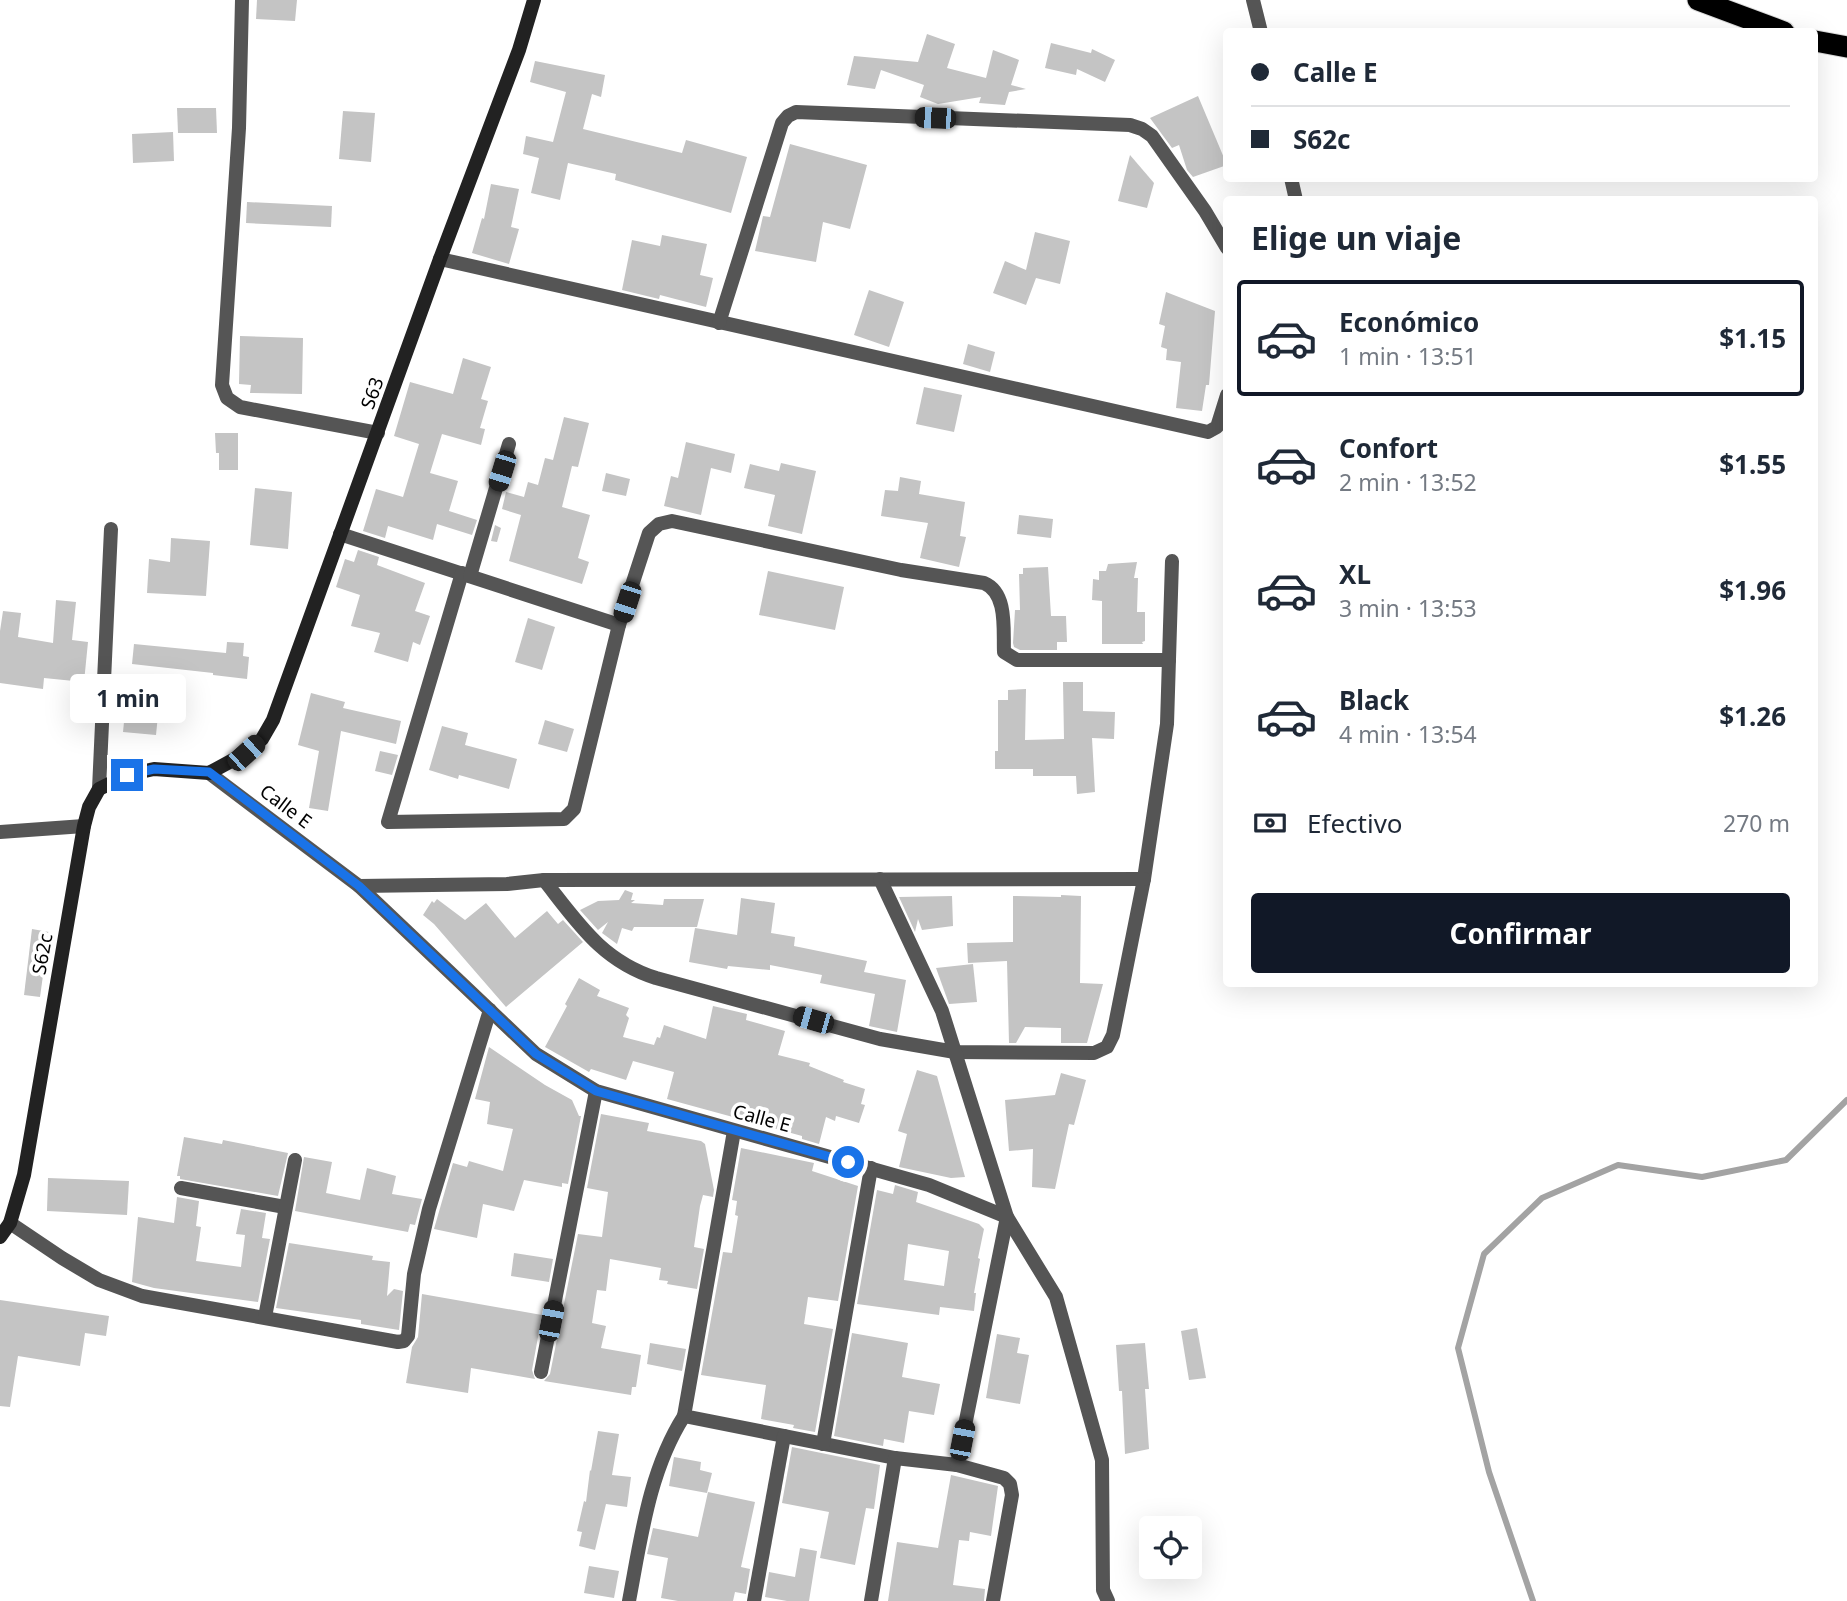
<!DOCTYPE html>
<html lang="es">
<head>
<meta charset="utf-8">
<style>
	body { margin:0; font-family:"Noto Sans",sans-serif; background:#f6f6f7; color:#1f2937; height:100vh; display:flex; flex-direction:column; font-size:26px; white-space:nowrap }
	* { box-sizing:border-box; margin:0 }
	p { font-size:23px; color:#747a83 }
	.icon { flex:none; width:38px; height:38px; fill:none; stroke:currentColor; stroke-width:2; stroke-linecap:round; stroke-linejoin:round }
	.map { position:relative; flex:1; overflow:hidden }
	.sheet { position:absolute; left:1223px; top:196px; width:595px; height:791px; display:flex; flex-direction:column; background:#fff; border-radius:7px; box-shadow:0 7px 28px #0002 }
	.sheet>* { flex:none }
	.top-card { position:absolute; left:1223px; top:28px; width:595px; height:154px; border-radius:7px; box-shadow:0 7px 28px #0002; display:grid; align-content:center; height:154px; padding:0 28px; background:#fff }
	.tools { position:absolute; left:1139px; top:1516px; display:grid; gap:14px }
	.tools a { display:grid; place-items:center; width:63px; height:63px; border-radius:7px; background:#fff; box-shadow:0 7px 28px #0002; font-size:35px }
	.end { position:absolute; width:32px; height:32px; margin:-16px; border:9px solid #1a73e8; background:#fff; box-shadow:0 0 0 4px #fff }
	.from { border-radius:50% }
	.bubble { position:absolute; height:49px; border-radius:7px; background:#fff; box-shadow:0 7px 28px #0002; font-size:23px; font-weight:700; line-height:49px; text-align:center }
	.car { position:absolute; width:21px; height:42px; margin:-21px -10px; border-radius:9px; box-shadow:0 0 5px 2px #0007; background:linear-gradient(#222 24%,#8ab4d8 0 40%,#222 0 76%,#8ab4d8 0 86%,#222 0) }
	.top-card b { display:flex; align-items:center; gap:24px; height:66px; font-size:26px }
	.top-card b+b { border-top:2px solid #e0e1e3 }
	.top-card i { width:18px; height:18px; background:#1f2937 }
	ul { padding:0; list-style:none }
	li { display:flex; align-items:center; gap:21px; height:116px; margin:0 14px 10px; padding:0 14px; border:4px solid transparent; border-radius:7px }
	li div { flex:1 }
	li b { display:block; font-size:26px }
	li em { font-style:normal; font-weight:700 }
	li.selected { border-color:#111827 }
	li>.icon { width:63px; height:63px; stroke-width:1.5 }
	h2 { padding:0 28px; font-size:32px; line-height:84px }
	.pay { display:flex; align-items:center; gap:18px; height:77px; padding:0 28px; font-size:26px }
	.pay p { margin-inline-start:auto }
	.action { display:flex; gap:14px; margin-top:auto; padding:14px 28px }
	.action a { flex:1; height:80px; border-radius:7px; background:#111827; color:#fff; font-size:28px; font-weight:700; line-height:80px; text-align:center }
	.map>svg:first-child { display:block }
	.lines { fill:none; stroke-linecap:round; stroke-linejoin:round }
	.stream { stroke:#a3a3a3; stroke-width:6 }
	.building { fill:#c4c4c4; fill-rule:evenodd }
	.highway-casing { stroke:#dbdbdb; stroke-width:23 }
	.street { stroke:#555; stroke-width:14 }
	.secondary { stroke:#222; stroke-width:14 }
	.highway { stroke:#000; stroke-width:21 }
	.route { stroke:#1a73e8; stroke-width:9 }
	.labels { text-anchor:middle; stroke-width:7; stroke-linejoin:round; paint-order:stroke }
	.street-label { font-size:19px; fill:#000; stroke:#fff }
</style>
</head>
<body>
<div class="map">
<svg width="1847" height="1601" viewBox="0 0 1847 1601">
	<rect width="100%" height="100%" fill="#fff"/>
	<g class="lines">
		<polyline class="stream" points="1533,1601 1489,1472 1458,1348 1484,1254 1542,1198 1618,1165 1702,1177 1786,1160 1847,1100"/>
	</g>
	<g class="building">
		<polygon points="257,0 297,0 295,21 256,19"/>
		<polygon points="927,34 955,44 947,68 986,78 993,50 1019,60 1011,85 1026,89 1009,92 1005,105 979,103 981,97 938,104 920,97 924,85 881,70 875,89 847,85 854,56 918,62"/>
		<polygon points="1051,43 1091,53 1092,49 1115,60 1105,82 1077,69 1076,75 1045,68"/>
		<polygon points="535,61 605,75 601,97 592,94 583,129 682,153 686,140 747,157 731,213 615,180 616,174 568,163 560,200 531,193 539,158 523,154 526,136 553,142 566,92 530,82"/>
		<polygon points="1198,96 1227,165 1193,177 1187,170 1179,145 1172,148 1150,118"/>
		<polygon points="177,108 216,108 217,133 178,133"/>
		<polygon points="343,111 375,113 371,162 339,159"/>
		<polygon points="173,132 174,161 133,163 132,134"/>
		<polygon points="790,144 867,165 850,229 823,222 816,262 755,251 763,216 770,217"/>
		<polygon points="1130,155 1154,183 1147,208 1118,201"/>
		<polygon points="491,184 519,189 511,227 519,229 509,264 472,253 482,218 484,219"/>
		<polygon points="247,202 332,206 331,227 246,223"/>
		<polygon points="1035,232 1070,241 1060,284 1036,278 1026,305 993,293 1005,261 1026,270"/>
		<polygon points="662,235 707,244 700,275 713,278 706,307 660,295 659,299 622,290 632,240 660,246"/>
		<polygon points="869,290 904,302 889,347 854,335"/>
		<polygon points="1166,292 1215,311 1209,385 1206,385 1202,411 1176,408 1181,362 1166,360 1167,349 1161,347 1165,326 1159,324"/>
		<polygon points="240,336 303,338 302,394 250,393 251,385 239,384"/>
		<polygon points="968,344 995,352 990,372 963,364"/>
		<polygon points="463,358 491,367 481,399 488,401 480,428 485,429 481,445 442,434 430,473 458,481 449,511 477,520 472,535 437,524 433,540 388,526 385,538 363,531 376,489 403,497 419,444 394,436 410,382 453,394"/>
		<polygon points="924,387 962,395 954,432 916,424"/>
		<polygon points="564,417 589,423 578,467 572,466 562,507 590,515 578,558 589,562 582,584 509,561 521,515 502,509 506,492 524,497 528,482 538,485 545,458 553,460"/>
		<polygon points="215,433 238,433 238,470 219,470 219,453 216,453"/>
		<polygon points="686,442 735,454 731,473 711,468 701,515 664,506 671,476 678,478"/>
		<polygon points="781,463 816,471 802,534 768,526 775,495 744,488 750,464 779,471"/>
		<polygon points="606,473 630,479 626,496 602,491"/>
		<polygon points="900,477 921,481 919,494 965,502 960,536 966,537 959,567 920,558 928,523 881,516 885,490 898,491"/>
		<polygon points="255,488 292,492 288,549 250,545"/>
		<polygon points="1019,515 1053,519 1051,538 1017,534"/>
		<polygon points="495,525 501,528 497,542 491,541"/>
		<polygon points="171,538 210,541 206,596 147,593 149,559 170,562"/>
		<polygon points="358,550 379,557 377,565 425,583 415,611 430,616 420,645 413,642 408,662 374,652 380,633 351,626 360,595 336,587 345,559 354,562"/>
		<polygon points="1137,562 1134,578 1138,578 1137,612 1145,612 1145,641 1142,642 1143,644 1102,644 1102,601 1092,600 1093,579 1099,580 1099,571 1106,571 1108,564"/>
		<polygon points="1048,567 1051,616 1066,616 1067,642 1057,642 1057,650 1020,650 1014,647 1013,643 1015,610 1020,610 1019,574 1023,574 1023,568"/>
		<polygon points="768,571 844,587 835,630 759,615"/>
		<polygon points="56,600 76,602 72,640 88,642 84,682 44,678 43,689 0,683 0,631 3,611 21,613 18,637 53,643"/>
		<polygon points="528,618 555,627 542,670 515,662"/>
		<polygon points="227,642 244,643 243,656 249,657 247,679 213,675 213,673 132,664 134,644 226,653"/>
		<polygon points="1063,682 1083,682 1083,711 1115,712 1114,739 1092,738 1095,792 1077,794 1076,776 1033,776 1033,769 995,769 995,751 998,751 998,700 1008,700 1008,690 1026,689 1025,740 1064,739"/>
		<polygon points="311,693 345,702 343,708 401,721 396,744 341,731 328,811 309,808 319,751 298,745"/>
		<polygon points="126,702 159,705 156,735 123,732"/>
		<polygon points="545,720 574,729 567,752 538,744"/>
		<polygon points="442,726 468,733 465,745 517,759 509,789 459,775 458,779 429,770"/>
		<polygon points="380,751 398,755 392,775 375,771"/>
		<polygon points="625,890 633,893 631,900 635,900 631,903 663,905 664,899 704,899 697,927 634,927 632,931 622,928 617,944 602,933 608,922 598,930 580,910 598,901 619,900"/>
		<polygon points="1061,895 1081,896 1080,983 1103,984 1087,1043 1061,1043 1061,1028 1025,1027 1016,1043 1009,1043 1007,961 968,963 967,943 1013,942 1013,896 1061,897"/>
		<polygon points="952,896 953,926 922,930 918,919 915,932 899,897"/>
		<polygon points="741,898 775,903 771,933 795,937 794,946 867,961 864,972 906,980 897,1032 869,1026 875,994 820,983 822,975 770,965 770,970 728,966 727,969 689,962 695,928 737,935"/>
		<polygon points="437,899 465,920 486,903 515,938 547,911 558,924 563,920 583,942 506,1007 434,924 423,915 432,901 434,903"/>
		<polygon points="32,929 49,932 40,997 24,995"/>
		<polygon points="973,964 977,1002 949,1004 936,968"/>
		<polygon points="579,978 600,990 597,996 629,1008 626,1015 629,1018 623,1037 654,1045 657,1037 660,1038 664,1025 706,1039 713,1006 747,1014 746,1020 785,1031 778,1055 810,1063 809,1066 844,1080 843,1082 865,1089 861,1104 865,1105 859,1123 836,1116 835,1121 826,1117 819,1144 802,1139 802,1136 667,1099 674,1072 633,1061 626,1080 591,1069 589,1072 545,1047 567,1006 565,1004"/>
		<polygon points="489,1047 545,1085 572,1100 579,1116 581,1116 568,1184 562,1183 562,1187 524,1180 514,1211 483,1204 477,1238 434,1229 453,1163 467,1167 469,1161 503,1171 513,1129 487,1124 490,1102 475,1099"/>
		<polygon points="917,1070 937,1076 965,1177 951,1178 899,1167 907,1134 898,1131"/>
		<polygon points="1061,1073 1086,1080 1074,1125 1069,1124 1055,1189 1032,1187 1033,1149 1009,1151 1005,1100 1055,1095"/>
		<polygon points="601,1114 649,1123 647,1131 701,1141 705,1144 714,1190 713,1197 703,1195 700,1206 694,1247 704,1249 697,1289 667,1284 668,1281 659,1280 661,1268 610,1259 606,1291 597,1290 592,1323 606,1326 601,1348 641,1355 636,1387 632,1387 631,1395 544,1381 550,1374 578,1234 602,1237 608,1192 587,1188"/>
		<polygon points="184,1137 222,1144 223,1140 288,1153 278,1196 180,1179 180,1176 177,1176"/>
		<polygon points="741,1148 814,1163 812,1171 858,1186 838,1301 808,1297 804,1324 833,1329 815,1432 793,1428 794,1425 761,1419 766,1385 701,1375 723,1252 732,1253 738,1216 735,1215 737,1201 732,1200"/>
		<polygon points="304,1157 332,1162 326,1193 360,1200 367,1168 396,1176 392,1194 422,1199 415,1225 410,1224 408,1232 295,1211"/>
		<polygon points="48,1178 129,1181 127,1215 47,1211"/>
		<path d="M895,1185L918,1192L916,1202L979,1224L984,1229L978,1258L980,1259L974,1293H976L974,1311L940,1307L939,1315L857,1304L877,1190L893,1194ZM908,1244L949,1251L944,1286L904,1280Z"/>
		<polygon points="177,1197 199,1201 196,1226 201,1227 196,1261 241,1267 245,1235 236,1234 241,1209 266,1213 262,1238 270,1239 258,1302 154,1288 132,1282 138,1217 174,1223"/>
		<polygon points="289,1243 373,1256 372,1260 390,1262 387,1296 394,1289 403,1291 399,1330 361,1324 361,1320 276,1308"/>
		<polygon points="514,1253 553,1259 549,1282 511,1276"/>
		<polygon points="422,1294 542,1315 532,1370 535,1379 471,1368 468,1393 406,1383 412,1347 418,1337"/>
		<polygon points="0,1300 109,1316 106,1336 85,1333 80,1366 18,1356 10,1407 0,1406"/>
		<polygon points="1197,1328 1206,1378 1189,1380 1181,1331"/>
		<polygon points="852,1333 908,1343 902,1377 940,1384 934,1415 909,1411 904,1443 884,1439 883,1446 834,1436"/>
		<polygon points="997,1334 1020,1338 1017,1353 1029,1355 1020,1404 986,1398"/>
		<polygon points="650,1343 686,1349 682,1371 647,1364"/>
		<polygon points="1145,1343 1149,1389 1145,1389 1149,1449 1125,1454 1122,1391 1119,1391 1116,1345"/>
		<polygon points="598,1431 619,1434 612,1475 631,1477 627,1507 606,1504 595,1550 579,1546 582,1532 577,1531 584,1501 586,1502 590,1470 591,1471"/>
		<polygon points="792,1447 880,1465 874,1509 866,1508 855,1565 820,1558 829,1512 782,1503"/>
		<polygon points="674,1457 701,1462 700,1470 712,1473 707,1493 669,1486"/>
		<polygon points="951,1475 998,1486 991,1536 970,1532 969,1541 959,1540 953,1585 985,1589 984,1601 888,1601 897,1542 938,1548"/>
		<polygon points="708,1492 755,1502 741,1567 750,1569 746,1594 735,1592 733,1601 678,1601 661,1598 668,1558 647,1554 653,1528 698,1537"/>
		<polygon points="800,1548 817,1551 809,1601 787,1601 765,1597 769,1572 795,1577"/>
		<polygon points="589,1566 619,1571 614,1598 584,1593"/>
	</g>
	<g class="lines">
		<defs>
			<g id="highway">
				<polyline points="1698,0 1784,32"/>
				<polyline points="1815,41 1847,47"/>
			</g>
		</defs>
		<use href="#highway" class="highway-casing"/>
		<g class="street">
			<polyline points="242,0 239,128 222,385 227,398 240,407 378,433"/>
			<polyline points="1253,0 1261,32"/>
			<polyline points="1291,178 1296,200"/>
			<polyline points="440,259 1208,432 1217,427 1227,395"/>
			<polyline points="719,323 782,123 788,116 796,112 1130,125 1142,129 1152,136 1205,211 1227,248"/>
			<polyline points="340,534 619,625"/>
			<path d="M462,573L388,822L564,819L574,809L619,625L649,533L659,524L672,521L901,570L984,583C1008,593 1003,630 1004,652L1017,660H1169"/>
			<polyline points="470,576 509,444"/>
			<polyline points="209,773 359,886 536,1054 596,1091 929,1185 1007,1217 1056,1297 1102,1460 1103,1590 1108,1601"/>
			<polyline points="99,789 111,529"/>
			<polyline points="0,832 84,826"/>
			<path d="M544,880C578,923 602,961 656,978L880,1039L955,1052L1094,1053L1107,1047L1113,1035L1144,879L1167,724L1172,561"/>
			<polyline points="359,886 507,884 544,880 1144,879"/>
			<polyline points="734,1131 684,1416 895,1458 957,1465 1007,1217 942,1011 880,879"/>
			<polyline points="181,1188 285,1207"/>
			<polyline points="10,1223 62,1258 99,1280 142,1296 398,1342 404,1341 408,1336 414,1274 429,1209 490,1010"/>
			<polyline points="265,1317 295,1160"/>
			<polyline points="541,1372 596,1091"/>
			<polyline points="823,1444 871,1168"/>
			<polyline points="957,1465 1004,1478 1010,1484 1012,1495 993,1601"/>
			<path d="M629,1601C641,1538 649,1471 684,1416"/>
			<polyline points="754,1601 784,1436"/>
			<polyline points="871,1601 895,1458"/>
		</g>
		<polyline class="secondary" points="0,1237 10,1223 24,1175 84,826 89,807 99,789 127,775 154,769 209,773 246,753 262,739 273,720 440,259 519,50 534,0"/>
		<use href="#highway" class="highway"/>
	</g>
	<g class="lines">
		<polyline class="route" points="127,775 154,769 209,772 359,886 536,1054 596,1091 848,1162"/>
	</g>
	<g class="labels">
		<g class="street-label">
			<text transform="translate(372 393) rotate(-70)" y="7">S63</text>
			<text transform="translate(286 806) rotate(37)" y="7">Calle E</text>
			<text transform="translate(42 954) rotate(-80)" y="7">S62c</text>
			<text transform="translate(762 1118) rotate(15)" y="7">Calle E</text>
		</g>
	</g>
</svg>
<div class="tools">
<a><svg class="icon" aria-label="locate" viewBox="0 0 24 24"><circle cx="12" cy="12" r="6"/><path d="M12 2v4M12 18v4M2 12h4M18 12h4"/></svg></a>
</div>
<i class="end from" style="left:848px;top:1162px"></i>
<i class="end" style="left:127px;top:775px"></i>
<div class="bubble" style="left:70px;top:674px;width:116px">1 min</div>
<i class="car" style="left:935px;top:118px;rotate:272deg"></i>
<i class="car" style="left:502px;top:471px;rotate:197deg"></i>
<i class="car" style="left:627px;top:602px;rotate:198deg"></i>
<i class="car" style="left:246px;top:753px;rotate:48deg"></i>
<i class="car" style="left:813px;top:1020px;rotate:286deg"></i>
<i class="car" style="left:551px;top:1321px;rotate:11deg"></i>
<i class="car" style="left:962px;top:1440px;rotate:11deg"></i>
<div class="top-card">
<b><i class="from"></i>Calle E</b>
<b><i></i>S62c</b>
</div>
<section class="sheet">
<h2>Elige un viaje</h2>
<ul>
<li class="selected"><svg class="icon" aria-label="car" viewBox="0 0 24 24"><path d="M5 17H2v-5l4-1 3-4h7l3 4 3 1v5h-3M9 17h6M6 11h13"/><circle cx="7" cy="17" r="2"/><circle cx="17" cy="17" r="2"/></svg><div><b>Económico</b><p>1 min · 13:51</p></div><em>$1.15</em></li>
<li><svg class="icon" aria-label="car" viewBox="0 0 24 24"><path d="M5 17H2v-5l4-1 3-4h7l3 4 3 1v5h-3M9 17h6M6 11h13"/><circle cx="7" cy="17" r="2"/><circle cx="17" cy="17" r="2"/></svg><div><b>Confort</b><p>2 min · 13:52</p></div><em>$1.55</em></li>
<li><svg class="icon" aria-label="car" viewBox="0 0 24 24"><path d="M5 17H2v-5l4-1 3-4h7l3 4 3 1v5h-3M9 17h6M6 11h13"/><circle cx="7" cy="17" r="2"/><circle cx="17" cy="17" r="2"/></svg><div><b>XL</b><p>3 min · 13:53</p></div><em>$1.96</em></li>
<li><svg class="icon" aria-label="car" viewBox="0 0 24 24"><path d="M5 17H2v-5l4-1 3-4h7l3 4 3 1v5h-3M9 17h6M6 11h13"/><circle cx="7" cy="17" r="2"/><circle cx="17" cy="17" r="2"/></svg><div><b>Black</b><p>4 min · 13:54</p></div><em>$1.26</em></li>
</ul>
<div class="pay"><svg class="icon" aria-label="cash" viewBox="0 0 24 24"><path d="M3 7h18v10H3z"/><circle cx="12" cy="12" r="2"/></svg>Efectivo<p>270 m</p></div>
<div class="action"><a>Confirmar</a></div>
</section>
</div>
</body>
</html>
